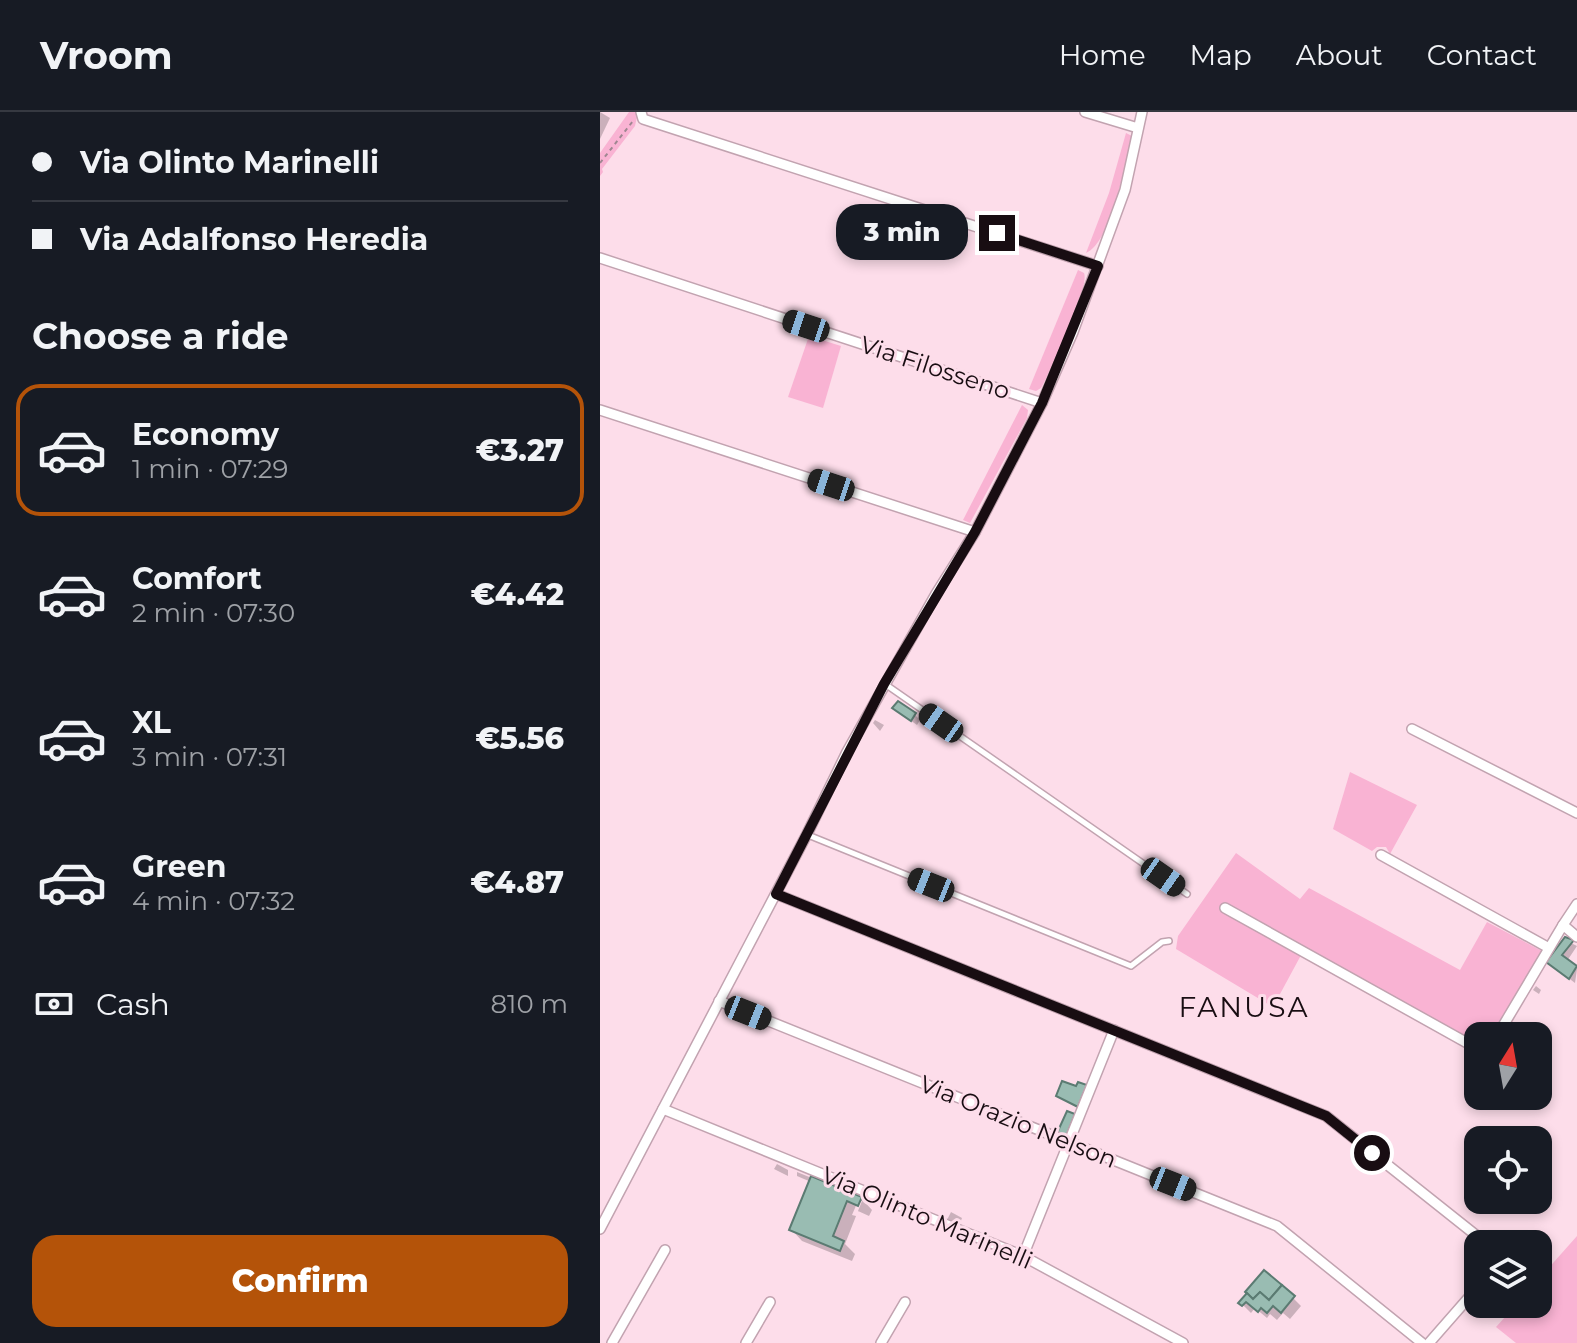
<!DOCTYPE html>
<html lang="en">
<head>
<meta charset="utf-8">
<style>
	body { margin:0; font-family:Montserrat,sans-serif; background:#20242c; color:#f1f3f6; height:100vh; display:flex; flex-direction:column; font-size:30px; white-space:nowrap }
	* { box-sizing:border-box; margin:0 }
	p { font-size:26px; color:#9ea1a6 }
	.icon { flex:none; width:44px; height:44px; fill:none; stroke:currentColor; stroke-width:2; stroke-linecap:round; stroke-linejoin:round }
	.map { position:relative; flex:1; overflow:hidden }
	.sheet { display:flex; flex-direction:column; background:#171b24; width:600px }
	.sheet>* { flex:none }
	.top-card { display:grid; align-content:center; height:176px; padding:0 32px; background:#171b24 }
	.needle { width:52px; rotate:11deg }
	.tools { position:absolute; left:864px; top:910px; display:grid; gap:16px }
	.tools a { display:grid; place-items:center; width:88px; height:88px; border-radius:16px; background:#171b24; box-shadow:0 4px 12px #0003; font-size:40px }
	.end { position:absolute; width:36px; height:36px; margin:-18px; border:10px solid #180d12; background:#fff; box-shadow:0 0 0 4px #fff }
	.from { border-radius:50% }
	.bubble { position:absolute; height:56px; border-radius:24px; background:#171b24; box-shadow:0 4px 12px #0003; font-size:26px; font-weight:800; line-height:56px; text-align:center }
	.car { position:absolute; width:24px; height:48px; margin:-24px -12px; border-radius:10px; box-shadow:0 0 6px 2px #0007; background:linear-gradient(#222 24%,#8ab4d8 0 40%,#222 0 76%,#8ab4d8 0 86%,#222 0) }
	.top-card b { display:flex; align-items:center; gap:28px; height:76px; font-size:30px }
	.top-card b+b { border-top:2px solid #363941 }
	.top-card i { width:20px; height:20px; background:#f1f3f6 }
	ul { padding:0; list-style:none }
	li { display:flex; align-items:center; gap:24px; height:132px; margin:0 16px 12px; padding:0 16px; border:4px solid transparent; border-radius:24px }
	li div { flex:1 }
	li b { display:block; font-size:30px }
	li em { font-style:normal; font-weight:800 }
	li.current { border-color:#b45309 }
	li>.icon { width:72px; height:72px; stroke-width:1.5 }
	h2 { padding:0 32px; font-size:36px; line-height:96px }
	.pay { display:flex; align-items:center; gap:20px; height:88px; padding:0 32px; font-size:30px }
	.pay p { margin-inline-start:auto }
	.primary-button { display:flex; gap:16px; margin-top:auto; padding:16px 32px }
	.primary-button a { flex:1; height:92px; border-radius:24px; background:#b45309; color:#fff; font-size:32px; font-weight:800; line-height:92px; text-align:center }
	header { display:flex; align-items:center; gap:48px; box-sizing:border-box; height:112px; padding:0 40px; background:#171b24; border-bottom:2px solid #363941 }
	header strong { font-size:38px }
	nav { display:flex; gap:44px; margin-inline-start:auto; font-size:28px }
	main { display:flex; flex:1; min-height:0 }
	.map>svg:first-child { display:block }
	.green { fill:#f9b3d3 }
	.shadow { fill:#0003; fill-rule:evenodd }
	.building { fill:#99bcb2; stroke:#5b7b72; stroke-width:2 }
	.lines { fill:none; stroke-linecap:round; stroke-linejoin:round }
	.lane-casing { stroke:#c2a3b0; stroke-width:8 }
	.street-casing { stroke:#c2a3b0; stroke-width:12 }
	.path { stroke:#9f8791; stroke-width:2; stroke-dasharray:4 4; stroke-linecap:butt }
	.lane { stroke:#fff; stroke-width:5 }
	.street { stroke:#fff; stroke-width:9 }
	.route { stroke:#180d12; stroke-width:10 }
	.labels { text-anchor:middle; stroke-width:6; stroke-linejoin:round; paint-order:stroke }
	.street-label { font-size:24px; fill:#180d12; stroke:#fdddea }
	.quarter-label { font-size:28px; letter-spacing:2px; fill:#180d12; stroke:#fdddea }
</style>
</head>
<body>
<header>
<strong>Vroom</strong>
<nav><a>Home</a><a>Map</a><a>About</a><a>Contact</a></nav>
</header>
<main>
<section class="sheet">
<div class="top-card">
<b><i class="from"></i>Via Olinto Marinelli</b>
<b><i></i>Via Adalfonso Heredia</b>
</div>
<h2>Choose a ride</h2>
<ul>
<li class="current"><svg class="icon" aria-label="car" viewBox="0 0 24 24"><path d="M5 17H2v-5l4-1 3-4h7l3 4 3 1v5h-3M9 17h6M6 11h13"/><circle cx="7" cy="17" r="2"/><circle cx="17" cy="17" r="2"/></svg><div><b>Economy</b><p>1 min · 07:29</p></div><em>€3.27</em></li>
<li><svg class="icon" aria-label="car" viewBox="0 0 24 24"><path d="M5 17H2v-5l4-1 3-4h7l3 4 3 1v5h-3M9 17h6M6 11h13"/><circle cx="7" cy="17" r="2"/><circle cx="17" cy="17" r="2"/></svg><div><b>Comfort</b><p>2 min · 07:30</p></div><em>€4.42</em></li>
<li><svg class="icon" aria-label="car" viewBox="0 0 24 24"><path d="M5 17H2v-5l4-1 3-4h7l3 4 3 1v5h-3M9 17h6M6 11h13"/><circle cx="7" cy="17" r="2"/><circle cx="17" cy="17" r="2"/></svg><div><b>XL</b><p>3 min · 07:31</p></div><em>€5.56</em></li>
<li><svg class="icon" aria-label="car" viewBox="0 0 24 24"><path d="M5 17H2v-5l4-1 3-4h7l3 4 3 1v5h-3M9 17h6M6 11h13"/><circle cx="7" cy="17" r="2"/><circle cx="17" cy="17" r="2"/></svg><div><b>Green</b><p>4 min · 07:32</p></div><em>€4.87</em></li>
</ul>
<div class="pay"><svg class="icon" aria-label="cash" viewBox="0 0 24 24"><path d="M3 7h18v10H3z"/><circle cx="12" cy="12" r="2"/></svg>Cash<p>810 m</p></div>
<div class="primary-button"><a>Confirm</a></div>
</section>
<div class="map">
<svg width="977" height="1231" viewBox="0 0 977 1231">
	<rect width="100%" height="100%" fill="#fdddea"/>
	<g class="green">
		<polygon points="29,0 38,0 35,14 2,57 3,60 0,64 0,41"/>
		<path d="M526,21L532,24C525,51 512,130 486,141L509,81Z"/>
		<path d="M478,158L484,161C490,176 451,258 441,276L436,279L429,277Z"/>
		<polygon points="209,224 241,234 223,296 188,285"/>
		<polygon points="422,293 428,298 427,306 370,411 363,408"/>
		<polygon points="750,660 817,693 790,742 786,735 777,735 772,739 733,717"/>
		<polygon points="636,741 700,787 709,776 860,858 887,810 942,839 893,920 890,924 878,924 878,931 873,931 624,791 621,797 700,841 700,845 673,895 576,837 578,824"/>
		<polygon points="977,1124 977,1231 916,1231 896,1215 917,1192 938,1192 938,1168"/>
	</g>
	<g class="shadow">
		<polygon points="0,0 10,6 0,27"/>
		<polygon points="300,601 315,603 320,608 317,613"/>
		<polygon points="275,608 284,613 280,619 273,611"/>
		<polygon points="965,828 977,834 967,849 977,857 975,871 954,855"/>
		<polygon points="936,874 941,878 939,882 933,878"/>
		<polygon points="177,1052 188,1058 188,1064 174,1057"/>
		<path d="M197,1060L261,1086L272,1098L269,1104L258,1099L245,1132L255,1142L252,1149L202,1129L191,1117L211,1070L197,1064ZM258,1089H262L256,1104L252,1103Z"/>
		<polygon points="351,1100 362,1106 359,1114 347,1108"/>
		<polygon points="649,1181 693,1186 701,1194 690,1207 683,1201 677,1208 670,1202 667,1206 655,1196 651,1201 641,1191"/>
	</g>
	<g class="building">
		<polygon points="298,589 316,601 311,609 292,596"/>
		<polygon points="965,825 974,828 962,843 977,854 969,867 946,850"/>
		<polygon points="462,969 476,974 478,970 487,973 478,995 456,984"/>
		<polygon points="467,999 475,1002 466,1025 457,1021"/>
		<polygon points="211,1064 262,1085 258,1094 247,1089 233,1124 244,1129 240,1139 189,1118"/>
		<polygon points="664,1158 682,1173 669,1188 660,1180 653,1187 645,1180"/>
		<polygon points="682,1173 695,1184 681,1201 673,1194 667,1201 661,1196 658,1200 646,1190 642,1194 638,1191 647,1181 653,1187 660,1180 669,1188"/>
	</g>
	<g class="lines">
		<defs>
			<g id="lane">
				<polyline points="285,572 587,782"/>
				<polyline points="208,723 531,854 562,830 569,829"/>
			</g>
			<g id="street">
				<polyline points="41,0 43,7 498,154"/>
				<polyline points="485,0 538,16"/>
				<polyline points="0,146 442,291"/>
				<polyline points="0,298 375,420"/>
				<polyline points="812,617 977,701"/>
				<polyline points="781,743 949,836"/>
				<polyline points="176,782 726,1004 887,1132"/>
				<polyline points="977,792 963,813 977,825"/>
				<polyline points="625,796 878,937"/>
				<polyline points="119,889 677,1114 822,1231"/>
				<polyline points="897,924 963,813"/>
				<polyline points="63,997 423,1144 583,1231"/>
				<polyline points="0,1117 207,722 247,640 336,482 375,420 442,291 473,220 525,78 542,0"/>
				<polyline points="423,1144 514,918"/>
				<polyline points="12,1231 65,1138"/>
				<polyline points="146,1231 170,1190"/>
				<polyline points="281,1231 305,1190"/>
				<polyline points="829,1231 878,1175"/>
			</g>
		</defs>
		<use href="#lane" class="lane-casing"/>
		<use href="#street" class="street-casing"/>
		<polyline class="path" points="0,51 33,9"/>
		<use href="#lane" class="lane"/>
		<use href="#street" class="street"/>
	</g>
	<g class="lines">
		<polyline class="route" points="397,121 498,154 442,291 375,420 284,572 176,782 726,1004 772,1041"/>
	</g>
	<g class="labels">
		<g class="street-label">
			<text transform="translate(335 256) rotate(18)" y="8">Via Filosseno</text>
			<text transform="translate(418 1010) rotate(22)" y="8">Via Orazio Nelson</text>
			<text transform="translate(327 1106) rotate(23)" y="8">Via Olinto Marinelli</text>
		</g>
		<g class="quarter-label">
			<text x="644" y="905">FANUSA</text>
		</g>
	</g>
</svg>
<div class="tools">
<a><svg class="needle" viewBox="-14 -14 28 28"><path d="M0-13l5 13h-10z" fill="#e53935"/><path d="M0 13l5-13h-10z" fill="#9ea1a6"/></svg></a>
<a><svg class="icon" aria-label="locate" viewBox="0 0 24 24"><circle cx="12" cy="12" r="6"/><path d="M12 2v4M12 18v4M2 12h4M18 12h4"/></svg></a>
<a><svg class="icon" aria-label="layers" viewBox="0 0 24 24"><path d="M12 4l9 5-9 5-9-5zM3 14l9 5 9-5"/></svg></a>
</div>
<i class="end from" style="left:772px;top:1041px"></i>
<i class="end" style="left:397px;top:121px"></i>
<div class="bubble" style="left:236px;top:92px;width:132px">3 min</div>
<i class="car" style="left:206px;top:214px;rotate:288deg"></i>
<i class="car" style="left:231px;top:373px;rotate:288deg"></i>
<i class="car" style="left:341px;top:611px;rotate:305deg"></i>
<i class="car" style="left:563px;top:765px;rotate:125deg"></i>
<i class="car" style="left:331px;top:773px;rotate:292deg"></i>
<i class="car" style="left:148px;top:901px;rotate:112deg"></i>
<i class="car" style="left:573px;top:1072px;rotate:112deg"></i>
</div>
</main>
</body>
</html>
